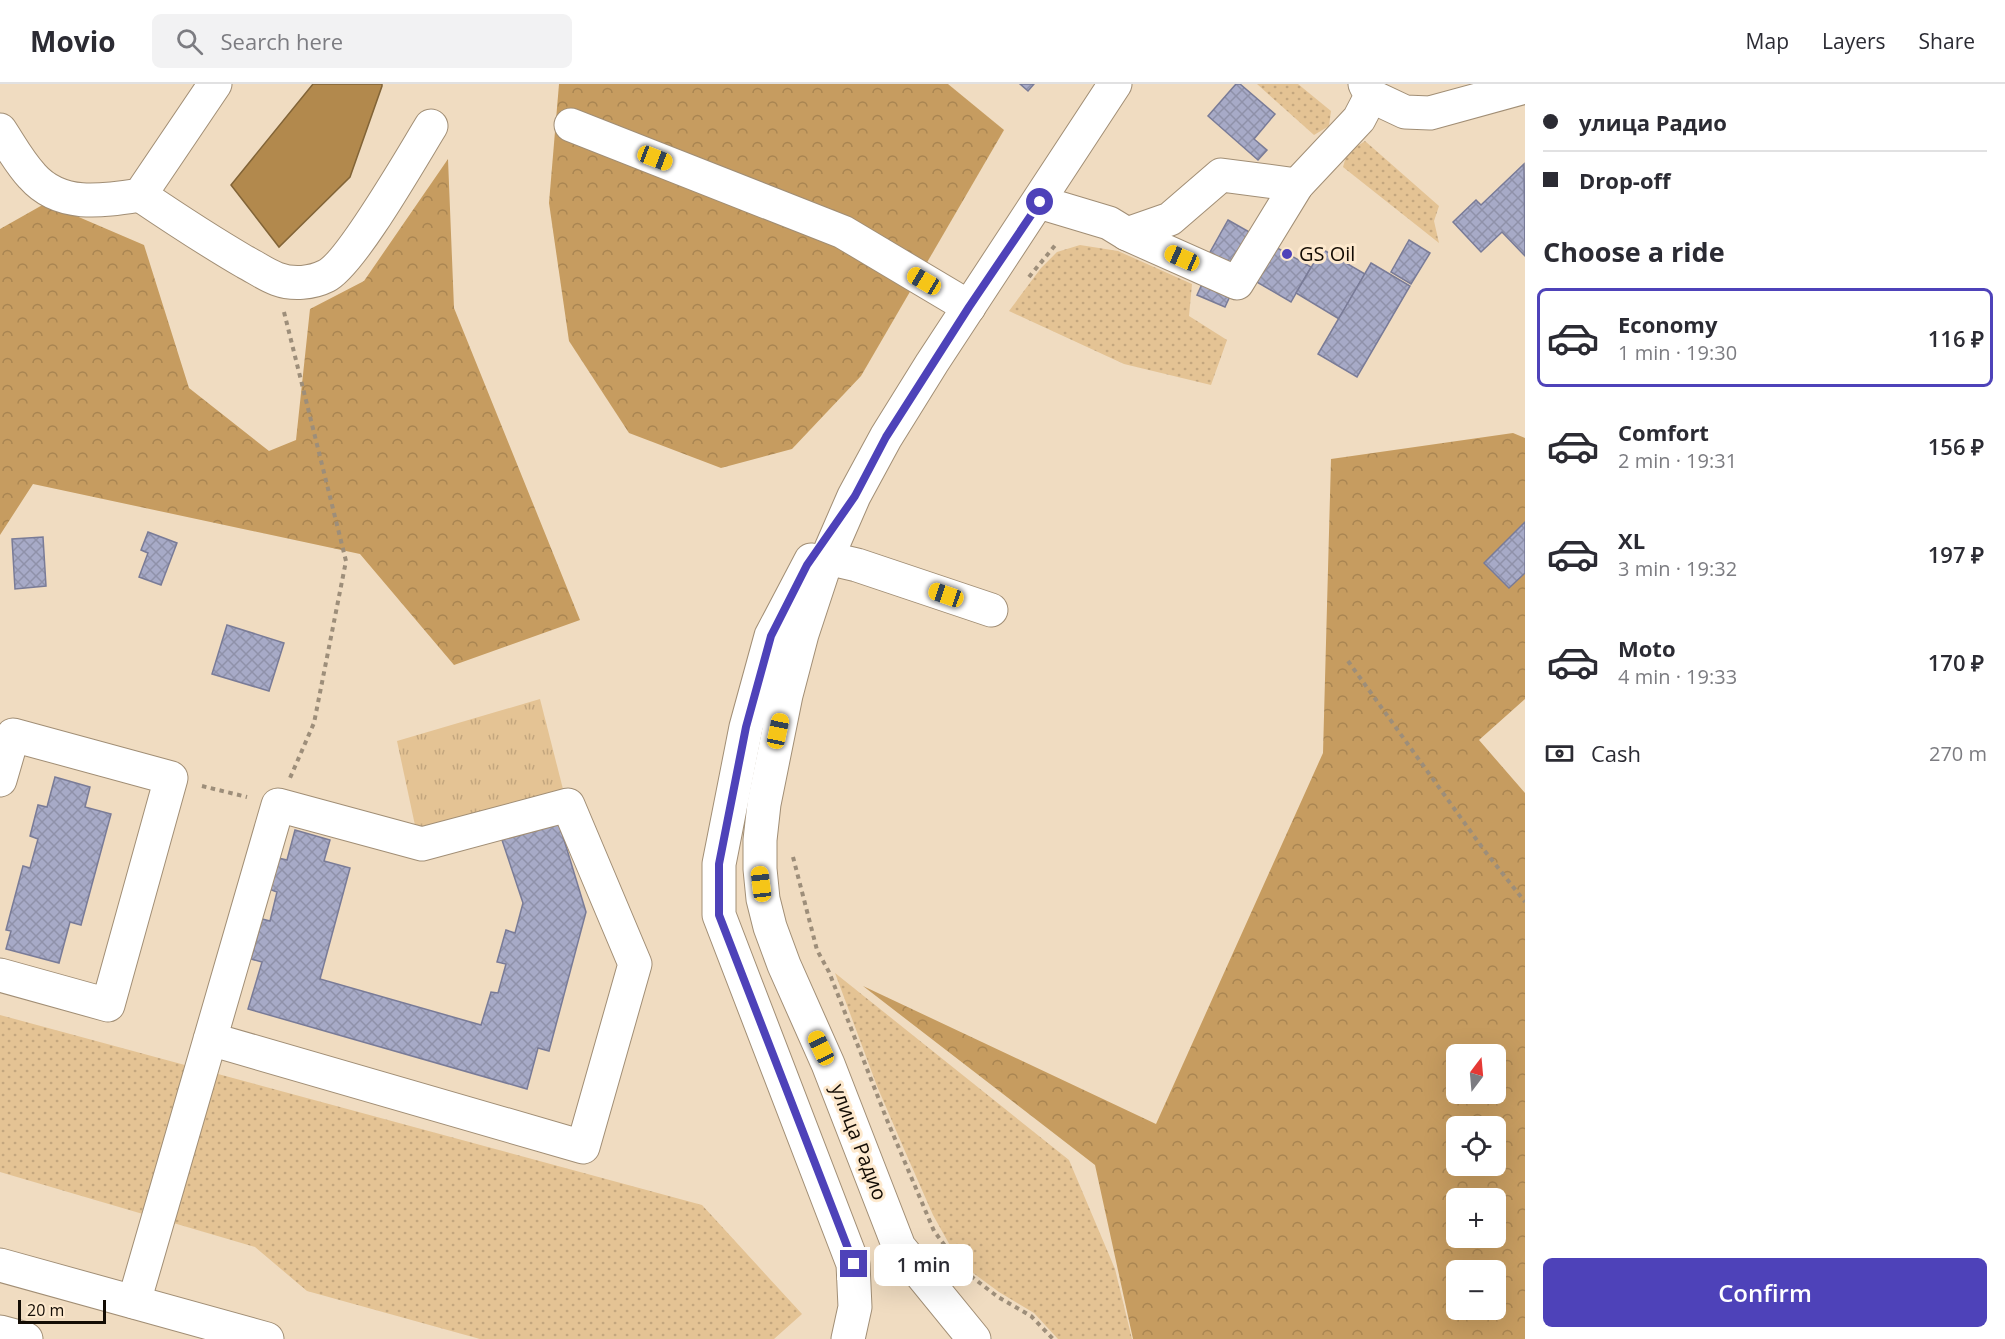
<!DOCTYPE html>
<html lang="en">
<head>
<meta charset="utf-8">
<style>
	body { margin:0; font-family:"Open Sans",sans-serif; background:#f2f2f3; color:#2b2b33; height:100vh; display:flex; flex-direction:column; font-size:22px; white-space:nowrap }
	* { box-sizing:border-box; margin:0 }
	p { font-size:20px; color:#7c7c81 }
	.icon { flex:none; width:33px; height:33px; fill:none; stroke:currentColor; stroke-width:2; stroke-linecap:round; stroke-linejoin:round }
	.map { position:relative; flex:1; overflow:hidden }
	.drawer { display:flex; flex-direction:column; background:#fff; width:480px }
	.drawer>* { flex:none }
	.banner { display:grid; align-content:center; height:132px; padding:0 18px; background:#fff }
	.needle { width:39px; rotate:16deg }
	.controls { position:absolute; left:1446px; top:960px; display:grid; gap:12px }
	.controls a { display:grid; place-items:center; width:60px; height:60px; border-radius:9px; background:#fff; box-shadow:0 6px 24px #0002; font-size:30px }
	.scale { position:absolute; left:18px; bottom:15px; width:88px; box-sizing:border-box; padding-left:6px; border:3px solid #130c04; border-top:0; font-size:16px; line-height:21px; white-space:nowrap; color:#130c04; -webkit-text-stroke:4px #fde9ce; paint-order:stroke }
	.end { position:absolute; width:27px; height:27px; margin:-14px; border:8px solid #4e42b9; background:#fff; box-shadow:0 0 0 3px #fff }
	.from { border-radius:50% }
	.bubble { position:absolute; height:42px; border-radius:9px; background:#fff; box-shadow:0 6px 24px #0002; font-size:20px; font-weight:600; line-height:42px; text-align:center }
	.car { position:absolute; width:18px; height:36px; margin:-18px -9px; border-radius:8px; box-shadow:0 0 4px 2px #0007; background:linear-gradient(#f5c518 24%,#345 0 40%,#f5c518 0 76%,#345 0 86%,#f5c518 0) }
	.banner b { display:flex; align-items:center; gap:21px; height:57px; font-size:22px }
	.banner b+b { border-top:2px solid #e1e1e2 }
	.banner i { width:15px; height:15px; background:#2b2b33 }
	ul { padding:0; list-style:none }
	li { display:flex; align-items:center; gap:18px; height:99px; margin:0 12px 9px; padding:0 6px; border:3px solid transparent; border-radius:9px }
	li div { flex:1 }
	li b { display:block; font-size:22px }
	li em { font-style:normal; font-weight:600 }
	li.on { border-color:#4e42b9 }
	li>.icon { width:54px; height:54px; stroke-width:1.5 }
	h2 { padding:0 18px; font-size:27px; line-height:72px }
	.pay { display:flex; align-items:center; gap:15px; height:66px; padding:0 18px; font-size:22px }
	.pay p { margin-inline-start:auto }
	.cta { display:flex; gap:12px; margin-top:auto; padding:12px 18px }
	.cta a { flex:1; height:69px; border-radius:9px; background:#4e42b9; color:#fff; font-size:24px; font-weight:600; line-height:69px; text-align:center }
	header { display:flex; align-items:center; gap:36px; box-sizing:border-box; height:84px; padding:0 30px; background:#fff; border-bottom:2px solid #e1e1e2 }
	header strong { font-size:28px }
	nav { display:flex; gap:33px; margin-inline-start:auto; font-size:21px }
	.search { width:420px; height:54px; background:#f2f2f3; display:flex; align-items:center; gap:15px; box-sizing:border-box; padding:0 21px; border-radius:9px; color:#7c7c81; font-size:22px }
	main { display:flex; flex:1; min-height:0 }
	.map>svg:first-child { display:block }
	.grass { fill:url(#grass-dots) }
	.forest { fill:url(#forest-crowns); fill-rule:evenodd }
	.park { fill:url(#park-tufts) }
	.water { fill:#b2894d; stroke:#826437; stroke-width:1.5 }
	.building { fill:url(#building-cross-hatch); stroke:#797b97; stroke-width:1.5 }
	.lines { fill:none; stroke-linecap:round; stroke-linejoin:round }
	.minor-casing { stroke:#a18e75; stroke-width:35 }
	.major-casing { stroke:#a18e75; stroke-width:35 }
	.path { stroke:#9d8e7a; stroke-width:4; stroke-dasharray:4.5 4.5; stroke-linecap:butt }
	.minor { stroke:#fff; stroke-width:33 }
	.major { stroke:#fff; stroke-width:33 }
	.route { stroke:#4e42b9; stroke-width:8 }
	.poi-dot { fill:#4e42b9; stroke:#fde9ce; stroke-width:2 }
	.labels { text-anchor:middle; stroke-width:6; stroke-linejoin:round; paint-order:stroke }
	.poi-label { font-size:20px; fill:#130c04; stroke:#fde9ce; text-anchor:start }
	.street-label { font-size:20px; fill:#130c04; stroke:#fde9ce }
</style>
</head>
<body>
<header>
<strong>Movio</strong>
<div class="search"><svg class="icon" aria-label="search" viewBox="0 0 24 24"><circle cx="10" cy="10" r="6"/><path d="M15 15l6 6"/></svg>Search here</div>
<nav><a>Map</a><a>Layers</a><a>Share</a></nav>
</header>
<main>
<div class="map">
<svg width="1525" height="1255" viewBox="0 0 1525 1255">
	<defs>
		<pattern id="grass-dots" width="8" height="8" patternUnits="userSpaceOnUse" patternTransform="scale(1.5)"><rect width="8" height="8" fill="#e4c394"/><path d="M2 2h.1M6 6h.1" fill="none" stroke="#c3a67e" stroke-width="1.8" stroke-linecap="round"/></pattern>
		<pattern id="forest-crowns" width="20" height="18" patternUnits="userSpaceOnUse" patternTransform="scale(1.5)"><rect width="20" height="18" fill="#c69c60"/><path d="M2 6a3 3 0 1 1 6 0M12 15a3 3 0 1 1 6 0" fill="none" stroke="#a98552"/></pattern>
		<pattern id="park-tufts" width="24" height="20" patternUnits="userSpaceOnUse" patternTransform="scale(1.5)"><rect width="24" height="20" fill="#e4c394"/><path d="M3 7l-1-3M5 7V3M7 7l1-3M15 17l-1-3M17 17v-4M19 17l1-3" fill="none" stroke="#c3a67e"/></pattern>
		<pattern id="building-cross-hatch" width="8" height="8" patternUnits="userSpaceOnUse" patternTransform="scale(1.5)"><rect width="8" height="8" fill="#a7aac7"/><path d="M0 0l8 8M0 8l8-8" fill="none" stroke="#8f91a9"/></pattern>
	</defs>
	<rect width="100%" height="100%" fill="#f0dcc1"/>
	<g class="grass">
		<polygon points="1257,0 1298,0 1331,27 1329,42 1314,51"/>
		<polygon points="1365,57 1439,122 1434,137 1439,159 1343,83 1347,69"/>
		<polygon points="1080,161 1118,167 1192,200 1189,232 1227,256 1211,301 1124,280 1009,227 1041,184 1057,168"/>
		<polygon points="835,889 1069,1076 1115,1185 1132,1255 1058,1255 1034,1229 999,1208 969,1186 952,1165 933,1131 904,1065 877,1002"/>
		<polygon points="0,931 702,1121 802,1230 774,1255 480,1255 307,1207 255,1163 0,1088"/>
	</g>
	<g class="forest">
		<polygon points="559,0 948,0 1004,46 861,292 792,365 721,384 629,349 569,257 549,119"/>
		<polygon points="448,75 454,224 580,536 454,581 360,470 33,400 0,451 0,145 46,119 144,161 189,304 269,367 296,356 310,225 364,197"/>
		<path d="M1513,349L1525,354V615L1479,656L1525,709V1255H1133L1095,1081L863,902L1156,1040L1323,669L1331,375ZM1456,970H1496V1010H1456ZM1456,1042H1496V1082H1456ZM1456,1114H1496V1154H1456ZM1456,1186H1496V1226H1456Z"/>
	</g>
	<polygon class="park" points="540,615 564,709 416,746 397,657"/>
	<polygon class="water" points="313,0 382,0 382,2 350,93 279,163 231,101"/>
	<g class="building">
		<polygon points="1020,0 1034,0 1028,7"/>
		<polygon points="1236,0 1240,0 1275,30 1254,55 1267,66 1258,76 1208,32"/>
		<polygon points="1524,80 1525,172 1502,148 1481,168 1453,138 1476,116 1481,121"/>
		<polygon points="1228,136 1311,183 1291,218 1209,170"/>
		<polygon points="1409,156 1430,169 1411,200 1391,188"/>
		<polygon points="1322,165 1365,190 1339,235 1296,209"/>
		<polygon points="1371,179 1410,202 1357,293 1318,270"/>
		<polygon points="1203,198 1231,210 1225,223 1197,211"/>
		<polygon points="1525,438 1525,489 1509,504 1484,479"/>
		<polygon points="148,448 177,459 161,501 139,493 148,469 141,466"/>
		<polygon points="43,453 46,502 15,505 12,455"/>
		<polygon points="227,541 284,559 269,607 212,590"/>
		<polygon points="55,693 90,703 85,723 111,730 81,841 70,838 59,879 6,865 11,847 6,846 23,782 30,784 38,755 30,752 38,721 47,723"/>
		<polygon points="558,736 586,828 549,967 538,964 527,1005 248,925 262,878 251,875 262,835 270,837 277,808 269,805 278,774 287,776 295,746 330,756 324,777 350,784 320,895 481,941 491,908 498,909 506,880 497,878 506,846 515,849 523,819 501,753"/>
	</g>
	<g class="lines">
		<defs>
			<g id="minor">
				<polyline points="1371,12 1405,28 1430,29 1525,3"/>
				<polyline points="571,41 843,148 969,223"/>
				<path d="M0,46C10,61 19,78 32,92C60,124 102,117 140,111L215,0"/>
				<path d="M140,111C174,134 209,157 245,178C255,183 266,191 277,195C293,201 312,199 326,192C351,180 413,71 431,42"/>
				<polyline points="1039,118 1109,139 1127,150 1237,199 1297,101 1359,35 1371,12 1365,0"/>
				<polyline points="1127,150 1170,135 1221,91 1297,101"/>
				<polyline points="827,474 857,481 991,526"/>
				<polyline points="0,696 13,651 171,694 108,921 0,891"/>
				<polyline points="134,1218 278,721 422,760 568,721 635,880 583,1063 210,955"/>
			</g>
			<g id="major">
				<polyline points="811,476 771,552 746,643 719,780 719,831 853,1180 855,1223 848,1255"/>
				<polyline points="0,1181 267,1255"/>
				<polyline points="0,1248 26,1255"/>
				<polyline points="974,1255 899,1163 828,980 784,881 770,843 763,815 760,785 760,756 764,720 786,611 802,550 827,474 854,412 886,353 932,279 1115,0"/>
			</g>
		</defs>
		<use href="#minor" class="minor-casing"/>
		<use href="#major" class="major-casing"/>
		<g class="path">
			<polyline points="1029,193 1057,159"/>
			<polyline points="284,228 346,477 314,639 290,694"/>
			<polyline points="1348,577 1484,766 1525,818"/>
			<polyline points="202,702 247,713"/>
			<polyline points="793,773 817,866 829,888 887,1036 934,1147 963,1186 998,1213 1031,1232 1053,1255"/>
		</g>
		<use href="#minor" class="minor"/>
		<use href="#major" class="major"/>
	</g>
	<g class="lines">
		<polyline class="route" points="854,1180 719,831 719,780 746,643 771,552 807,481 855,412 886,353 969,223 1040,118"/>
	</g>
	<circle class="poi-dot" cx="1287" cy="170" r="6"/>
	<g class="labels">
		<g class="poi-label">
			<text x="1299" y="177">GS Oil</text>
		</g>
		<g class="street-label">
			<text transform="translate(859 1058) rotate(69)" y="7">улица Радио</text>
		</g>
	</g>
</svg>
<div class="controls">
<a><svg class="needle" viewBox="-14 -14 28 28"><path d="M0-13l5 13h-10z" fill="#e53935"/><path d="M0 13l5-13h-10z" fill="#7c7c81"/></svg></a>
<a><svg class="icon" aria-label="locate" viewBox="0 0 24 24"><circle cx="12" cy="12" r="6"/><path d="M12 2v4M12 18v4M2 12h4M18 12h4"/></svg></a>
<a>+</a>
<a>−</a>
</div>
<div class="scale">20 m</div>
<i class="end from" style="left:1040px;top:118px"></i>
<i class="end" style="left:854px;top:1180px"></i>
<div class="bubble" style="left:874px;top:1160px;width:99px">1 min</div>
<i class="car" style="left:655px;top:74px;rotate:111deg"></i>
<i class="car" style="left:1182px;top:174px;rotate:294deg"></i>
<i class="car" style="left:924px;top:197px;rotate:301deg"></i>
<i class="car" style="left:946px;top:511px;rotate:289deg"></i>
<i class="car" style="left:778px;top:647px;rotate:12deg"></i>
<i class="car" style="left:761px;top:800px;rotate:353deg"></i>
<i class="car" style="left:821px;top:964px;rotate:335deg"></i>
</div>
<section class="drawer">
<div class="banner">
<b><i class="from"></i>улица Радио</b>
<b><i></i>Drop-off</b>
</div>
<h2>Choose a ride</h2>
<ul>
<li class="on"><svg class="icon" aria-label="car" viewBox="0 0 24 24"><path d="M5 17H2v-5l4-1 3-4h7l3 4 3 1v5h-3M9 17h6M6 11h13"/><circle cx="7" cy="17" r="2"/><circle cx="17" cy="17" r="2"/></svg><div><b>Economy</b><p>1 min · 19:30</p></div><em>116 ₽</em></li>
<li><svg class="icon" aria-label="car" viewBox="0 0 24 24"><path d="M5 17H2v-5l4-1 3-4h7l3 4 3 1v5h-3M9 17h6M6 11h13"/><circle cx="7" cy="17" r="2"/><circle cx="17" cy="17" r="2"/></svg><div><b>Comfort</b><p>2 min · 19:31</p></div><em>156 ₽</em></li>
<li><svg class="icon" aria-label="car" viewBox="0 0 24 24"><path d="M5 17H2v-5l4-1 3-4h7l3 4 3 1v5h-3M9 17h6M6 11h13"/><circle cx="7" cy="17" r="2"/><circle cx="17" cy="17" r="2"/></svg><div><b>XL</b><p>3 min · 19:32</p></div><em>197 ₽</em></li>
<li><svg class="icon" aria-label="car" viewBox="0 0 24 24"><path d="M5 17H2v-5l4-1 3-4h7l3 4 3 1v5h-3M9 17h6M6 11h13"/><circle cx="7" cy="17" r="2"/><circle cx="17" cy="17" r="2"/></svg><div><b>Moto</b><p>4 min · 19:33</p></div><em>170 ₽</em></li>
</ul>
<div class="pay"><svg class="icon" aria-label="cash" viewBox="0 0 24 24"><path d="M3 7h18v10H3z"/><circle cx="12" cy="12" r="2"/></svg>Cash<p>270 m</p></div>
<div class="cta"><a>Confirm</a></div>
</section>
</main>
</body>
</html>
